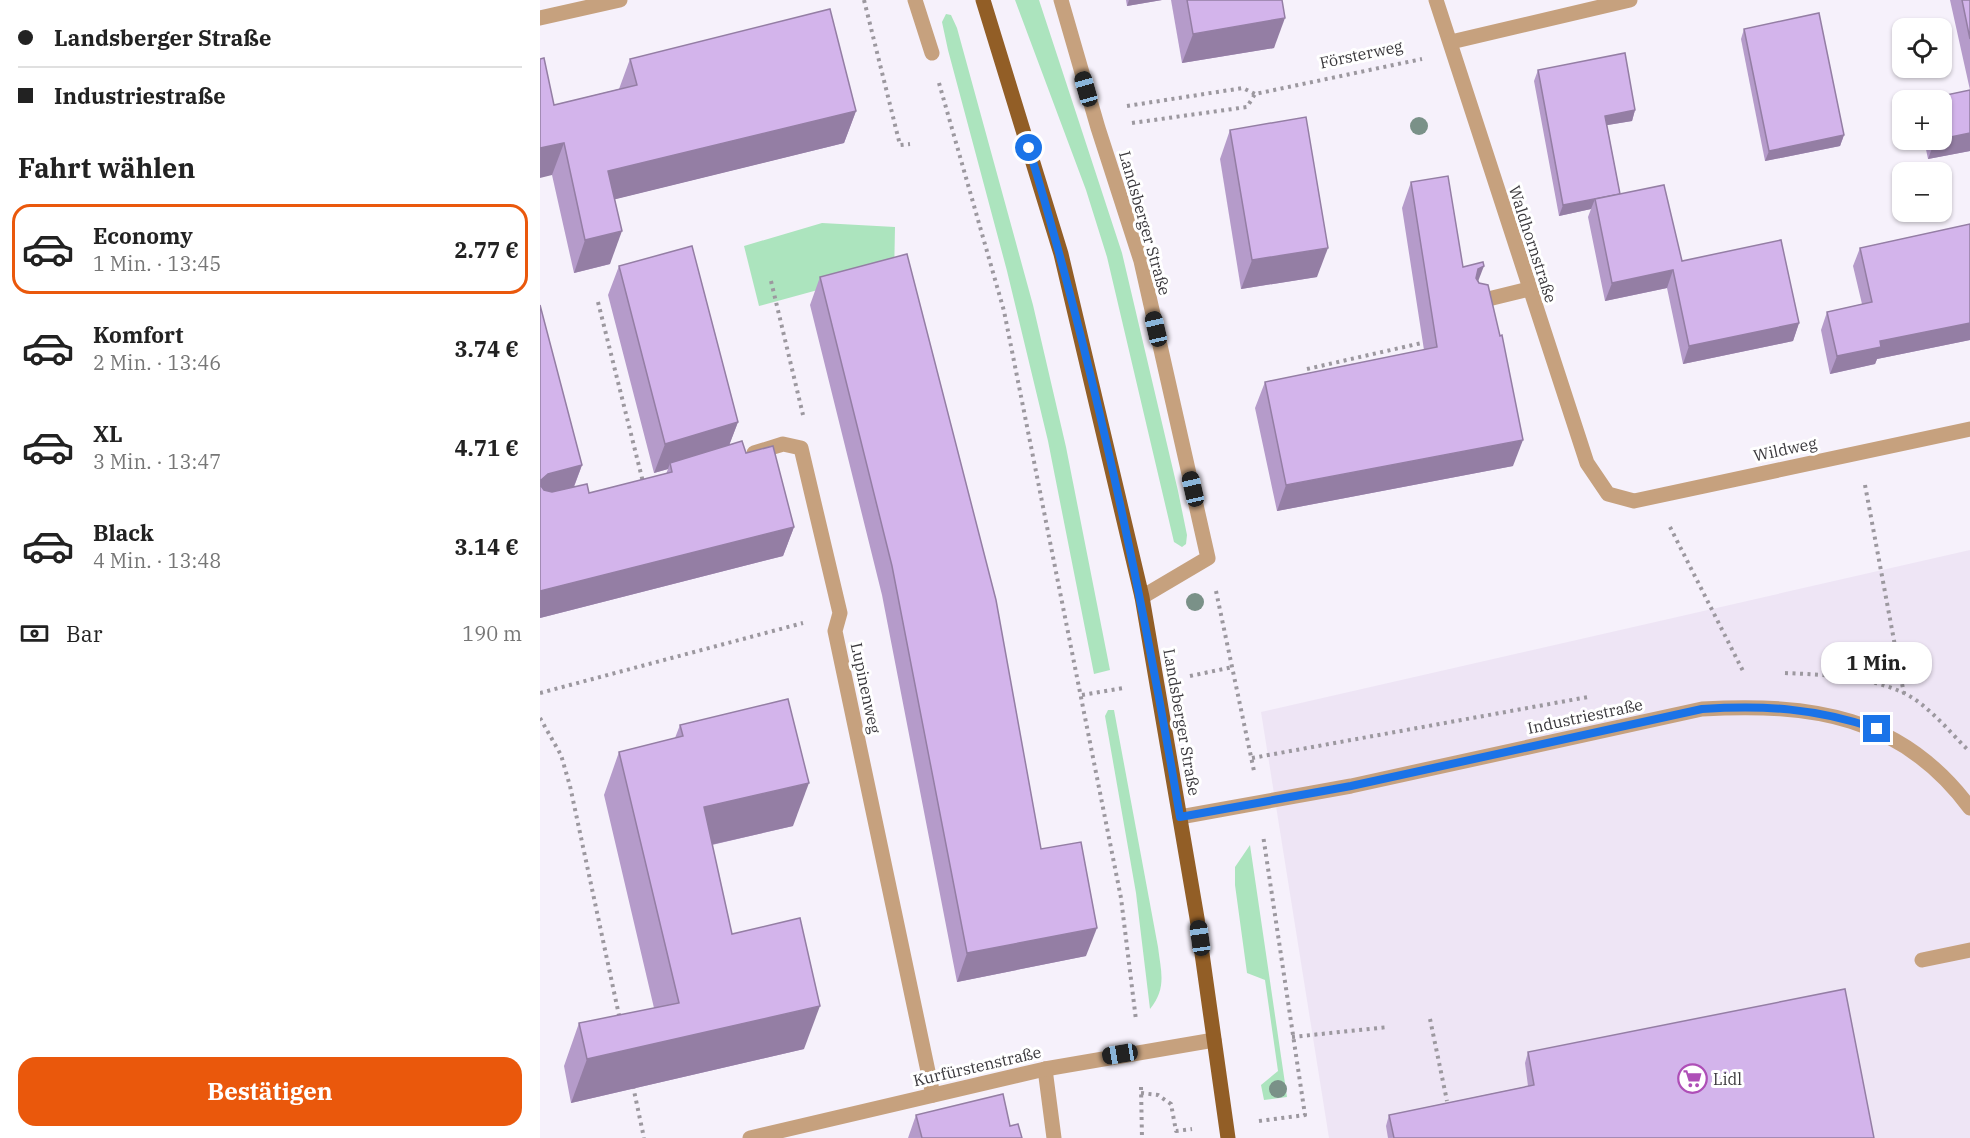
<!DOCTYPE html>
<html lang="de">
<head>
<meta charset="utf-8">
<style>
	body { margin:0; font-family:"IBM Plex Serif",serif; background:#f2f2f2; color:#222; height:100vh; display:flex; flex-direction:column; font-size:22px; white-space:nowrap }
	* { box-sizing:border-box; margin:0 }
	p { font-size:20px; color:#767676 }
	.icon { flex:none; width:33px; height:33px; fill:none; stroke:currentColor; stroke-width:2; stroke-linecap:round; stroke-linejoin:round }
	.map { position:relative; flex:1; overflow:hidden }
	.details { display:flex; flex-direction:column; background:#fff; width:540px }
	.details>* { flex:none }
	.banner { display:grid; align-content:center; height:132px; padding:0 18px; background:#fff }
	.tools { position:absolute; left:1352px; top:18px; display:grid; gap:12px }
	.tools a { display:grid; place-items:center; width:60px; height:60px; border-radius:12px; background:#fff; box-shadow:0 2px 4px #0004; font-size:30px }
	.end { position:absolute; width:27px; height:27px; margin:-14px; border:8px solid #1a73e8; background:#fff; box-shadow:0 0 0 3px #fff }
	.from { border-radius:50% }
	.bubble { position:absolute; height:42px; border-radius:18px; background:#fff; box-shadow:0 2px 4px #0004; font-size:20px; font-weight:700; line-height:42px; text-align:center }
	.car { position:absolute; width:18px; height:36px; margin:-18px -9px; border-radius:8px; box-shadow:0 0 4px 2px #0007; background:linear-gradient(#222 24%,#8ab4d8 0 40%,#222 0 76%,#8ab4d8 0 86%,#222 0) }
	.banner b { display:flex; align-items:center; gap:21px; height:57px; font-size:22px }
	.banner b+b { border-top:2px solid #e0e0e0 }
	.banner i { width:15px; height:15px; background:#222 }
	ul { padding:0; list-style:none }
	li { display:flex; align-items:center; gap:18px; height:90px; margin:0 12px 9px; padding:0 6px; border:3px solid transparent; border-radius:18px }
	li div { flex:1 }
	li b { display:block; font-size:22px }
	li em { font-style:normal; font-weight:700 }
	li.on { border-color:#ea580c }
	li>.icon { width:54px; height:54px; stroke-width:1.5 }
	h2 { padding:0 18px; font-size:27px; line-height:72px }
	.pay { display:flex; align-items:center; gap:15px; height:66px; padding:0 18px; font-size:22px }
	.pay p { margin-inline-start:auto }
	.cta { display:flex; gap:12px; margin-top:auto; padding:12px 18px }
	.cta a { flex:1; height:69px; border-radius:18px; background:#ea580c; color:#fff; font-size:24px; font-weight:700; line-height:69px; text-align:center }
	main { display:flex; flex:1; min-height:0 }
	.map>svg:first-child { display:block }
	.built { fill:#eee5f5 }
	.green { fill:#ace4be }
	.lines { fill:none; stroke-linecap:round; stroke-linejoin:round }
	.path { stroke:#9c989f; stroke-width:4; stroke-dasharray:3 4.5; stroke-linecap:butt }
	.minor { stroke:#c6a17e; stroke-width:15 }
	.major { stroke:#925e26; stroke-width:15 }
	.tree { fill:#7a9188 }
	.wall { fill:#b59bca }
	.shaded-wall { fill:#947ea4 }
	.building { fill:#d3b4eb; stroke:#947ea4; stroke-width:1.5 }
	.route { stroke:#1a73e8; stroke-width:8 }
	.labels { text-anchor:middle; stroke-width:6; stroke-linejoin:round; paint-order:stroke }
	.street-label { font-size:16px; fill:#3a383c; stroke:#fff }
	.poi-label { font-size:16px; fill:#3a383c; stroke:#fff; text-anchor:start }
</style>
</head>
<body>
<main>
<section class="details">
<div class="banner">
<b><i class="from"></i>Landsberger Straße</b>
<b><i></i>Industriestraße</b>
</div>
<h2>Fahrt wählen</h2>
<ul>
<li class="on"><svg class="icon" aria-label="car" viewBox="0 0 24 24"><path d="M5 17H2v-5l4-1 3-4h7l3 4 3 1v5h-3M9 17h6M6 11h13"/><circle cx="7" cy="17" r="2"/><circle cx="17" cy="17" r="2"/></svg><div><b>Economy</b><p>1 Min. · 13:45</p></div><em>2.77 €</em></li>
<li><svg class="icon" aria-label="car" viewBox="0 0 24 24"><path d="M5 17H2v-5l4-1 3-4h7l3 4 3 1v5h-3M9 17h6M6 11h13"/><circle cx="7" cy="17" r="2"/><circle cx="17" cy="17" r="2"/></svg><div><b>Komfort</b><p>2 Min. · 13:46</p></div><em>3.74 €</em></li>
<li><svg class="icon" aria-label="car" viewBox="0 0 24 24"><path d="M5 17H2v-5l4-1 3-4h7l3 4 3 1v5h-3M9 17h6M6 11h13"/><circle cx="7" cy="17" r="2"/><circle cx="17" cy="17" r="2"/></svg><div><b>XL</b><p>3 Min. · 13:47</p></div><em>4.71 €</em></li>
<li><svg class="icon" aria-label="car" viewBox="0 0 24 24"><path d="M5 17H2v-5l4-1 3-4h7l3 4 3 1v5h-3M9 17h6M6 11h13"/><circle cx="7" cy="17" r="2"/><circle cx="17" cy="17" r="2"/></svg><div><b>Black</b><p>4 Min. · 13:48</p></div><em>3.14 €</em></li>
</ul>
<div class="pay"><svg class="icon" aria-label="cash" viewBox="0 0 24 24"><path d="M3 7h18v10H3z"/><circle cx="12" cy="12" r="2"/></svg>Bar<p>190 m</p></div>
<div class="cta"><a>Bestätigen</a></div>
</section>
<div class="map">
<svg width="1430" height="1138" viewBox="0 0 1430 1138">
	<rect width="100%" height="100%" fill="#f6f1fb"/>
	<polygon class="built" points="1430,550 1430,1138 789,1138 721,712"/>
	<g class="green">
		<polygon points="475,0 499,0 582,253 638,491 647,535 646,544 642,547 634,542 567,257 546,190"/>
		<polygon points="406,14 411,15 417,28 493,305 526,447 570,670 554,674 508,441 467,271 408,50 402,22"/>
		<polygon points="282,223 355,227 354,279 296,285 219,306 204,246"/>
		<path d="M568,710H574L618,947C621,972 627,988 610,1009L596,893L565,716Z"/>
		<polygon points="710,845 747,1097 724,1100 721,1085 738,1071 725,980 707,973 695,885 695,867"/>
	</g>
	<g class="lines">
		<g class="path">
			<polyline points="324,0 360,145 370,144"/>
			<polyline points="399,83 464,311 581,898 596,1020"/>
			<polyline points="587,106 703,88 715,94"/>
			<polyline points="592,123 707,107 715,94 882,59"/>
			<polyline points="231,281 263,415"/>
			<polyline points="58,302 103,482"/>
			<polyline points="767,369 886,342"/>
			<polyline points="1325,485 1364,694"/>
			<polyline points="1130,527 1204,673"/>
			<polyline points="676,591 714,771"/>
			<path d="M1245,673C1286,675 1327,676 1364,693C1388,705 1408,730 1427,749"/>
			<polyline points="650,676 693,667"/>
			<polyline points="0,693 263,623"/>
			<polyline points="542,695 584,688"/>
			<polyline points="0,718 21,755 30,786 80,1020"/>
			<polyline points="712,758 1048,697"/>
			<polyline points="890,1019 907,1101"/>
			<polyline points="752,1037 848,1027"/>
			<polyline points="93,1086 104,1138"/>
			<polyline points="601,1087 602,1138"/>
			<polyline points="601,1093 618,1095 631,1104 636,1131 652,1129"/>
			<polyline points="719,1121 765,1115 723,835"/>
		</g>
		<g class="minor">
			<polyline points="375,0 392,53"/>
			<polyline points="521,0 558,128 601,261 668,558 602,597"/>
			<polyline points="896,0 1047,463 1068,494 1094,501 1430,429"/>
			<polyline points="0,18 80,0"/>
			<polyline points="911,42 1090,0"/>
			<polyline points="936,302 989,289"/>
			<polyline points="214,453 243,444 261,448 300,613 295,631 393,1095"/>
			<path d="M640,817L811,786L1162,709C1271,703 1361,715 1430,808"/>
			<polyline points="1382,960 1430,950"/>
			<polyline points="505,1069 514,1138"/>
			<polyline points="210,1138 505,1069 674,1040"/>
		</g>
		<polyline class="major" points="443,0 521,254 602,597 657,918 688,1138"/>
	</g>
	<g class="tree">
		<circle cx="879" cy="126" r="9"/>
		<circle cx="655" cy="602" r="9"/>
		<circle cx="738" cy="1089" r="9"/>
	</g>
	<g class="wall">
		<polygon points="586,0 622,0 587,6"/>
		<polygon points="631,0 742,0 734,48 642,63"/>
		<polygon points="1410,0 1430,0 1430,151 1388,159 1384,140 1401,140 1401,100 1386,100 1387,99 1430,90"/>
		<polygon points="1204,29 1304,135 1300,146 1225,161 1201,39"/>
		<polygon points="90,59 316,111 304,143 75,199 70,264 34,273 12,175 14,105 79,89"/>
		<polygon points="998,70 1095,110 1092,121 1067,125 1080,194 1142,261 1259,323 1253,341 1143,364 1127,288 1065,301 1048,217 1051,209 1019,216 994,81"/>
		<polygon points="690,130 777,277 701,289 680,159"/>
		<polygon points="871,182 923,267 938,281 973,466 737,511 715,408 725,382 884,350 862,208"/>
		<polygon points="1430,224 1430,340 1337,359 1335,364 1290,374 1281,330 1287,312 1322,304 1313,266 1320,248"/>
		<polygon points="79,266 198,422 189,445 206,453 254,527 243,556 0,618 0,305 42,465 34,487 49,493 126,474 128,469 114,473 68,295"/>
		<polygon points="280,277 501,849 546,956 417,982 342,595 270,305"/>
		<polygon points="140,725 253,826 172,845 192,934 264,1049 31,1103 24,1066 39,1023 114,1008 64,795 79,752 135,738"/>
		<polygon points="988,1052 1334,1138 848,1138 846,1126 849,1115 988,1086 985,1063"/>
		<polygon points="376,1115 470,1126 482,1138 368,1138"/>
	</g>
	<g class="shaded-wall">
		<polygon points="589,0 622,0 587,6"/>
		<polygon points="745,18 734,48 642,63 653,34"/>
		<polygon points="1095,110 1092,121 1062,126 1065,116"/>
		<polygon points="316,111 304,143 56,204 68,171"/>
		<polygon points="1430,133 1430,151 1388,159 1395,140"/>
		<polygon points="1304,135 1300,146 1225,161 1229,151"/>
		<polygon points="24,143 12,175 0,178 0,148"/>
		<polygon points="1080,194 1055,199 1051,209 1019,216 1023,205"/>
		<polygon points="82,231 70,264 34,273 45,240"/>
		<polygon points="788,248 777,277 701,289 712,260"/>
		<polygon points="944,266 934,292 929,295 938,269"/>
		<polygon points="1133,270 1127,288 1065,301 1072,283"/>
		<polygon points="1259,323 1253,341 1143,364 1149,346"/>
		<polygon points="1430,323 1430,340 1337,359 1335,364 1290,374 1297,356 1340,341"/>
		<polygon points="198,422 187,451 130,463 128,469 114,473 125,444"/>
		<polygon points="983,440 973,466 737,511 746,485"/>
		<polygon points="42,465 31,494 0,502 1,480 8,474"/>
		<polygon points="254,527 243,556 0,618 0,591"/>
		<polygon points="269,783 253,826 148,850 164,807"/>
		<polygon points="557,928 546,956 417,982 427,953"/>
		<polygon points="280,1006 264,1049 31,1103 47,1059"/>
	</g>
	<g class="building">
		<polygon points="647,0 742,0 745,18 653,34"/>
		<polygon points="1422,0 1430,0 1430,39"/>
		<polygon points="290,9 316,111 68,171 82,231 45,240 24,143 0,148 0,59 4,58 14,105 97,85 90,59"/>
		<polygon points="1279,13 1304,135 1229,151 1204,29"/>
		<polygon points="1085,53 1095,110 1065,116 1080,194 1023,205 998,70"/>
		<polygon points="1430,90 1430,133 1401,139 1401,100 1387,100 1387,99"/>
		<polygon points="766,117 788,248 712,260 690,130"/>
		<polygon points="908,176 923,267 943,262 944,266 938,269 936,278 939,283 948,285 960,336 962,335 983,440 746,485 725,382 897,347 871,182"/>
		<polygon points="1124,185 1142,261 1241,240 1259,323 1149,346 1133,270 1072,283 1055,199"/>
		<polygon points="1430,224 1430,323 1340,341 1341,347 1297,356 1287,312 1332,302 1320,248"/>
		<polygon points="152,246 198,422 125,444 79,266"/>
		<polygon points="367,254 456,600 501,849 541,842 557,928 427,953 352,566 280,277"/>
		<polygon points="0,305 42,465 8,474 1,480 1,486 4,490 12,492 47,484 49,493 132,472 130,463 202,441 206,453 233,446 254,527 0,591"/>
		<polygon points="248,699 269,783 164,807 192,934 260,918 280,1006 47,1059 39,1023 139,1003 79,752 143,736 140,725"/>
		<polygon points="1305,989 1334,1138 854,1138 849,1115 994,1085 988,1052"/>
		<polygon points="463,1094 470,1126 478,1124 482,1138 382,1138 376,1115"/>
	</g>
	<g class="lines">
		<path class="route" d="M489,148C555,367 602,591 640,817L811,786L1162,709C1225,705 1276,708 1337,729"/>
	</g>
	<defs>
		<symbol id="supermarket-ring" viewBox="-11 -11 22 22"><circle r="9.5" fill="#fff" stroke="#ae4fb7" stroke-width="1.5"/><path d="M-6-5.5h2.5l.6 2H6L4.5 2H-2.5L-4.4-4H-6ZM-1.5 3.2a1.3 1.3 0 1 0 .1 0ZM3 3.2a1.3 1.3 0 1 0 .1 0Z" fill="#ae4fb7"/></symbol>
	</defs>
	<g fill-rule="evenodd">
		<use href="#supermarket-ring" x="1136" y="1062" width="33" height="33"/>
	</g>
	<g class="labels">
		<g class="street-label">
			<text transform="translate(821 54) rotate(-12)" y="6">Försterweg</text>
			<text transform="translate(605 223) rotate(74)" y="6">Landsberger Straße</text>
			<text transform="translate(993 244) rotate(72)" y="6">Waldhornstraße</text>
			<text transform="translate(1245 449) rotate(-12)" y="6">Wildweg</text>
			<text transform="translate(326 688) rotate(78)" y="6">Lupinenweg</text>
			<text transform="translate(1045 716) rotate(-12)" y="6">Industriestraße</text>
			<text transform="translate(642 722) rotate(80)" y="6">Landsberger Straße</text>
			<text transform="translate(437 1066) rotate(-13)" y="6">Kurfürstenstraße</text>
		</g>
		<g class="poi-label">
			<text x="1173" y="1085">Lidl</text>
		</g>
	</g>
</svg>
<div class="tools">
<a><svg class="icon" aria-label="locate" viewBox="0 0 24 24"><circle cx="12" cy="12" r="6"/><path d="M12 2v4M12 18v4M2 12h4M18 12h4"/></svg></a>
<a>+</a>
<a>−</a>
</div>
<i class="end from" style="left:489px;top:148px"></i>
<i class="end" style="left:1337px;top:729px"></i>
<div class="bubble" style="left:1281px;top:642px;width:111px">1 Min.</div>
<i class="car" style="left:546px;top:89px;rotate:344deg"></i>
<i class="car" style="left:616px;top:329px;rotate:347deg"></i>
<i class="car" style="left:653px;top:489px;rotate:347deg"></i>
<i class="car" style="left:660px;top:938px;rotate:352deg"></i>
<i class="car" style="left:580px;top:1054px;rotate:261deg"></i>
</div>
</main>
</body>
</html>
